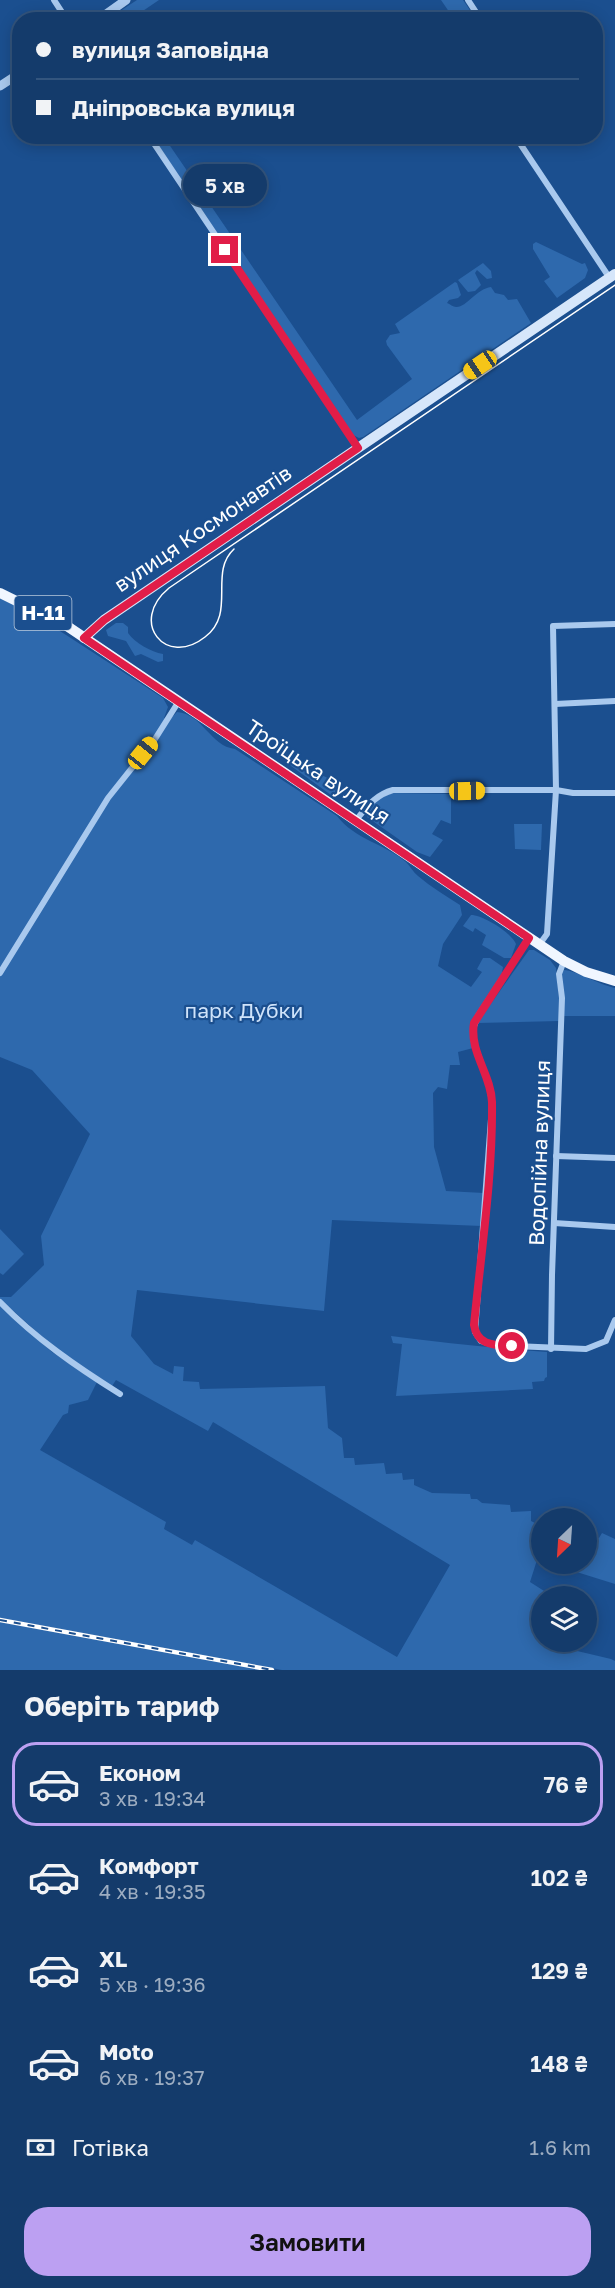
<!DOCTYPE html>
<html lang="uk">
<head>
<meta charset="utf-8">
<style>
	body { margin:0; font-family:"Golos Text",sans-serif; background:#214673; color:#f1f3f6; height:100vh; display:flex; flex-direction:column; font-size:22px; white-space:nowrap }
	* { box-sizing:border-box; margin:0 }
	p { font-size:20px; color:#9dadc1 }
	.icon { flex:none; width:33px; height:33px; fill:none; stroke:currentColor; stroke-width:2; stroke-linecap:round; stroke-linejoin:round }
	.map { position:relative; height:1670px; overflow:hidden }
	.drawer { display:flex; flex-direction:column; background:#143b6b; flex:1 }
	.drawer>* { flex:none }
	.top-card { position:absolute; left:12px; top:12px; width:591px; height:132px; border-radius:24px; box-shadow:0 3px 15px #0003,0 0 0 2px #33557e; display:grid; align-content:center; height:132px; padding:0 24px; background:#143b6b }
	.needle { width:39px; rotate:205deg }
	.fabs { position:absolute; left:531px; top:1508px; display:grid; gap:12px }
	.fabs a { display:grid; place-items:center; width:66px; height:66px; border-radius:50%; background:#143b6b; box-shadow:0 3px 15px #0003,0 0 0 2px #33557e; font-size:30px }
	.end { position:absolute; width:27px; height:27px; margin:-14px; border:8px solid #e11d48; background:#fff; box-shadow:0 0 0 3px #fff }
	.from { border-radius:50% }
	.bubble { position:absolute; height:42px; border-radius:21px; background:#143b6b; box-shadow:0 3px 15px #0003,0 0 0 2px #33557e; font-size:20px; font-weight:600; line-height:42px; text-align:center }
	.car { position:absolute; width:18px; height:36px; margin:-18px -9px; border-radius:8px; box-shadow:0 0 4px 2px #0007; background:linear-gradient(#f5c518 24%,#345 0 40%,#f5c518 0 76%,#345 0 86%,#f5c518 0) }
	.top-card b { display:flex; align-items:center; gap:21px; height:57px; font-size:22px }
	.top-card b+b { border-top:2px solid #33557e }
	.top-card i { width:15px; height:15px; background:#f1f3f6 }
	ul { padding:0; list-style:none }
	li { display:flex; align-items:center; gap:18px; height:84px; margin:0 12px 9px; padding:0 12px; border:3px solid transparent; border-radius:24px }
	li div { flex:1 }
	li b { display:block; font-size:22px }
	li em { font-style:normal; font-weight:600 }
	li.selected { border-color:#bca0f2 }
	li>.icon { width:54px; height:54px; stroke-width:1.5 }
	h2 { padding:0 24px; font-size:27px; line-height:72px }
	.pay { display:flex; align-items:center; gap:15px; height:66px; padding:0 24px; font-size:22px }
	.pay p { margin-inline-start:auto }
	.primary-button { display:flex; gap:12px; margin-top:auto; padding:12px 24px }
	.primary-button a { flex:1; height:69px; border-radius:24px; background:#bca0f2; color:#111; font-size:24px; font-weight:600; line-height:69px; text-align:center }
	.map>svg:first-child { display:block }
	.green { fill:#2e69ad }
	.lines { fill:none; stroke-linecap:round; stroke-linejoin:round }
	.minor { stroke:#a9c9ee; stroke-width:6 }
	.tertiary { stroke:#a9c9ee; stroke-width:9 }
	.secondary { stroke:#d6e6fa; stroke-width:10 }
	.primary { stroke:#f0f6ff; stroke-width:10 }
	.tram { stroke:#fff; stroke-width:1.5 }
	.rail-casing { stroke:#fff; stroke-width:4.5 }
	.rail { stroke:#1b4f8f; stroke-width:2; stroke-dasharray:7; stroke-linecap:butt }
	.route { stroke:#e11d48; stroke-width:8 }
	.labels { text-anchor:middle; stroke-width:4.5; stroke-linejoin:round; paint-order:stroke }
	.shield { fill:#1b4f8f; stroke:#bbcadd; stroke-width:1.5 }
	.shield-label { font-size:20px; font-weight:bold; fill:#fff }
	.street-label { font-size:21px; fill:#fff; stroke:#1b4f8f }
	.park-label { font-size:21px; fill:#cfe3fa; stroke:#1b4f8f }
</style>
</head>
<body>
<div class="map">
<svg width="615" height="1670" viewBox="0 0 615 1670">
	<rect width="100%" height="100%" fill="#1b4f8f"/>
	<g class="green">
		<polygon points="137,0 159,0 131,19 108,19"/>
		<polygon points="441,0 463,0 476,19 454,19"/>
		<path d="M153,137H164L357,420L412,379L387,345L386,341L390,335L400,333L395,324L455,282L457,283L461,295L458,298L449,300L447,303C450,304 453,307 456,307C466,308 476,289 491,287L495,293L504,295L508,300L517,299L531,323L363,437L359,438L353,435Z"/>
		<polygon points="536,242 582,264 585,263 588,270 585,278 557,298 544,281 550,277 533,249 533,244"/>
		<polygon points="483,263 491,271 492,278 487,279 477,270 475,273 481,285 475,291 468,292 458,280"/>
		<path d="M0,598L43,620L163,698L168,707L164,718L168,721L177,712C203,714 210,746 235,749L337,816C354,839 385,844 406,862C410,866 413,872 418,876C431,887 446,896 460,905L462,915L443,944L438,966L471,987L482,972L477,969L483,958H490L503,967L502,973L472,1022L470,1029L473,1048L458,1052L460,1065H450L447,1089L438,1087L433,1093L434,1147L446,1191L484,1193L482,1226L332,1220L324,1311L137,1290L131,1336L154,1364L173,1374L174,1366L184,1367L183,1381L199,1382L200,1389L325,1386L328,1428L342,1438L344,1458H354L355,1465L384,1463L386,1474L402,1473L403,1480L414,1479V1485L432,1493L470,1494L471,1499H477L482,1503L510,1505L511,1512L531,1511V1521L541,1526L542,1561L537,1560L530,1582L552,1596H542V1641H558L556,1646L611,1659L615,1661V1670H282L0,1618V1306L52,1352L97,1382L88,1400L69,1405L68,1413L63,1415L40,1450L166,1522L164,1529L192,1545L195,1540L397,1657L450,1565L213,1422L208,1431L116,1380L112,1386L56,1349L0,1299V1297H11L44,1265L41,1236L90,1134L32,1070L0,1057Z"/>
		<path d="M116,623H123L128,627V633C135,643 151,652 163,654V661L158,662L141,654L135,656L126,641L108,636L106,630Z"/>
		<path d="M293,761C302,761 303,766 310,770C321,776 326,775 338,785L336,793L331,795L291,766L290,764Z"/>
		<path d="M394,793L451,794V824L441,820L432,834L443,840L430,857L417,852L367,817C370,803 380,796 394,793Z"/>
		<polygon points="514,824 542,824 541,850 515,849"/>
		<path d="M471,915C483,915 512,933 516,944L511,958H504L482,945L486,935L475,928L473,932L463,926Z"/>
		<polygon points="529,950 534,950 550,960 556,968 559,997 559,1021 477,1023"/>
		<path d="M564,970C575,970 600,985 615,988V1016H563L562,972Z"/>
		<polygon points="0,1229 24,1254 3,1275 0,1273"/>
		<path d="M391,1336C444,1343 495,1348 547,1352V1377L545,1378L544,1381L532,1382L533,1389L396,1396L402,1344L393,1343Z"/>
		<polygon points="602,1533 615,1539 615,1584 548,1563 586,1563 587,1543 592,1544 593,1537 599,1538"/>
		<polygon points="0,1622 265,1670 0,1670"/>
	</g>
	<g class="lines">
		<g class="minor">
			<polyline points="54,0 67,20"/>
			<polyline points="468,0 481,20"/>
			<polyline points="149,136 358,448"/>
			<polyline points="518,136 521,145 609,277"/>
			<polyline points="555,704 615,701"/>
			<path d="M356,820C367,807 375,795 393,790H556L573,793H615"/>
			<polyline points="529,938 478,1016 473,1029 474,1043 490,1088 492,1106 475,1332 481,1341 493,1345 586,1349 606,1341 615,1320"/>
			<polyline points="539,945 547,934 556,790 553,626 615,624"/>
			<polyline points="0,973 108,798 155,739 179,701"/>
			<polyline points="556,1156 615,1158"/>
			<polyline points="554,1223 615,1227"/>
			<path d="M0,1302C36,1339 77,1367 120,1394"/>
			<polyline points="551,1349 552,1275 562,998 559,974 564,961"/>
		</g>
		<g class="tertiary">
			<polyline points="98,20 126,0"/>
			<polyline points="0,86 20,73"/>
		</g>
		<polyline class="secondary" points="84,638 104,620 615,274"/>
		<polyline class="primary" points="0,593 67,626 564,961 586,972 615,981"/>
		<path class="tram" d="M234,549C208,573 237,613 205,637C166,668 128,622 169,588L615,285"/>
		<defs>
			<polyline id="rail" points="0,1620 272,1670"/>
		</defs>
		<use href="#rail" class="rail-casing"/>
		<use href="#rail" class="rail"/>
	</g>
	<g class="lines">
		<path class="route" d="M225,250L358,448L104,620L84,638L529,938L474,1023C469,1052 491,1074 492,1102C493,1174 481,1253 474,1325C477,1346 495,1345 512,1346"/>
	</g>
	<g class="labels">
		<rect class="shield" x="14.5" y="596" width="57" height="34" rx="4.5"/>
		<g class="shield-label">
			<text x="43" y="620">Н-11</text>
		</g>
		<g class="street-label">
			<text transform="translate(203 529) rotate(-34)" y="7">вулиця Космонавтів</text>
			<text transform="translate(318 772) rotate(34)" y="7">Троїцька вулиця</text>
			<text transform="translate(540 1153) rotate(-88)" y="7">Водопійна вулиця</text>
		</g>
		<g class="park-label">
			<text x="244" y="1018">парк Дубки</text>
		</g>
	</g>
</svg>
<div class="fabs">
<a><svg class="needle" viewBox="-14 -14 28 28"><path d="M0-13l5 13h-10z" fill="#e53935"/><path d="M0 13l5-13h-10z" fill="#9dadc1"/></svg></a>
<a><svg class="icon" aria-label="layers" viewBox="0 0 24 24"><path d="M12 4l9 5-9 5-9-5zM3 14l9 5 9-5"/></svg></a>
</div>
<i class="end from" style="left:512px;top:1346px"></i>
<i class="end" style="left:225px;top:250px"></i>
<div class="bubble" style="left:183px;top:164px;width:84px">5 хв</div>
<i class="car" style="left:480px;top:365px;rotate:236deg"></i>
<i class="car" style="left:143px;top:753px;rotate:39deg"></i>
<i class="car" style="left:467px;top:791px;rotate:89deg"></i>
<div class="top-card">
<b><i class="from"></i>вулиця Заповідна</b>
<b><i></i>Дніпровська вулиця</b>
</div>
</div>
<section class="drawer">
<h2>Оберіть тариф</h2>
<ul>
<li class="selected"><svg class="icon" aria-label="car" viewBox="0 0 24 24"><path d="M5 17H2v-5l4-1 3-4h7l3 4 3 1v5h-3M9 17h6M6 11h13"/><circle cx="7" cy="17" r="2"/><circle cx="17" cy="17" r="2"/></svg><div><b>Економ</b><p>3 хв · 19:34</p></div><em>76 ₴</em></li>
<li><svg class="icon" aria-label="car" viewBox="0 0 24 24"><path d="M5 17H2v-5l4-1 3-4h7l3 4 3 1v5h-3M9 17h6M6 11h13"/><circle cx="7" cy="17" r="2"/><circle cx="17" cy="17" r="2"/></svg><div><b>Комфорт</b><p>4 хв · 19:35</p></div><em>102 ₴</em></li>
<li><svg class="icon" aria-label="car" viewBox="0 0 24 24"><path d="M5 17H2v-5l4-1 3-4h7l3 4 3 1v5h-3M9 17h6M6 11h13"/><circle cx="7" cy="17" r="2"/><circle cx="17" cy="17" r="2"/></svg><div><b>XL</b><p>5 хв · 19:36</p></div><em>129 ₴</em></li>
<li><svg class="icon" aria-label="car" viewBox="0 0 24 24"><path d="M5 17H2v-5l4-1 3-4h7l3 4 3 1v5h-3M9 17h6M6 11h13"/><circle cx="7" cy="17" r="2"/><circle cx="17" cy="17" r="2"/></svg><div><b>Moto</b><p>6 хв · 19:37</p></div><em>148 ₴</em></li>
</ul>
<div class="pay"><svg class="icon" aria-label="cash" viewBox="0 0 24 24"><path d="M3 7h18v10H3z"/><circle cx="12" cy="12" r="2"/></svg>Готівка<p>1.6 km</p></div>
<div class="primary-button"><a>Замовити</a></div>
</section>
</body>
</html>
